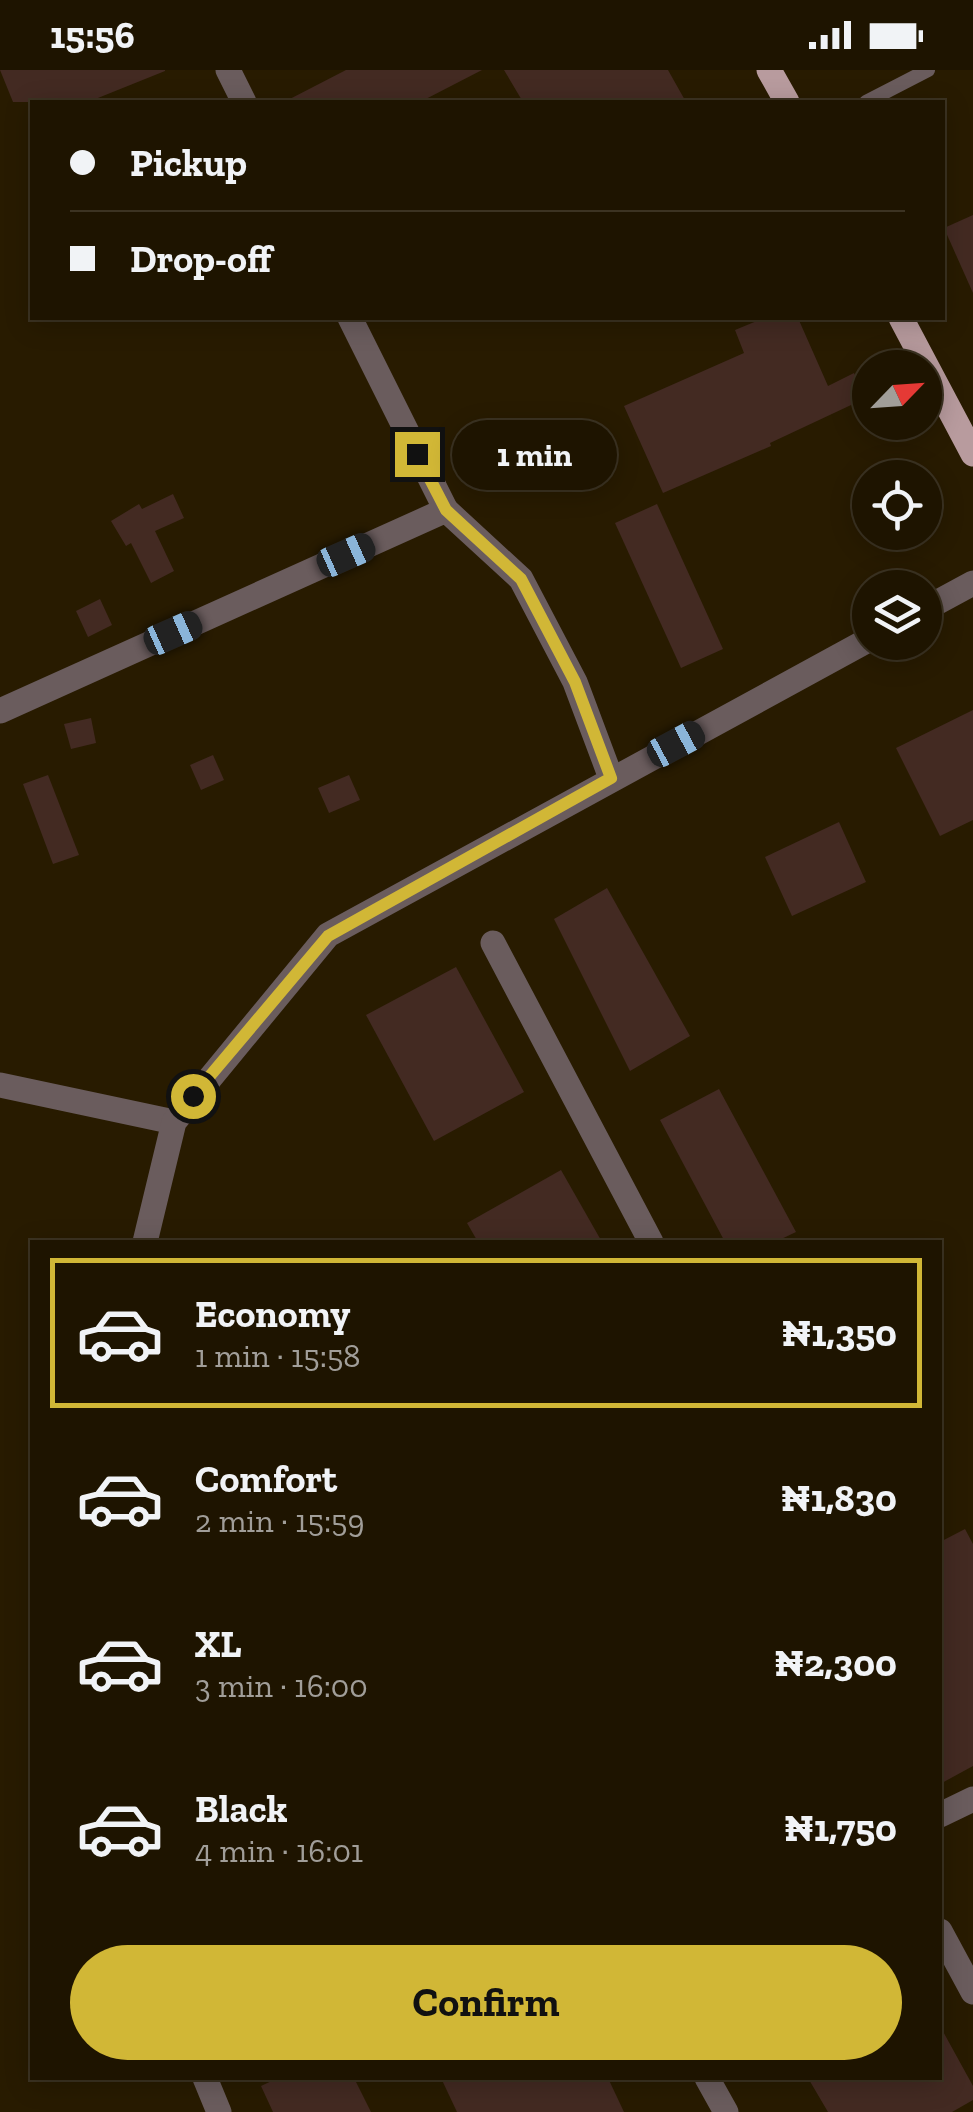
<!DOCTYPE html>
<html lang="en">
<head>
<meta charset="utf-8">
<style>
	body { margin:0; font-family:"Zilla Slab",serif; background:#261d0a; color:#f1f3f6; height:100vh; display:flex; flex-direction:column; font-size:38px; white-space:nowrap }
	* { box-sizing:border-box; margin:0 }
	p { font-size:32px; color:#a19e99 }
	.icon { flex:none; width:55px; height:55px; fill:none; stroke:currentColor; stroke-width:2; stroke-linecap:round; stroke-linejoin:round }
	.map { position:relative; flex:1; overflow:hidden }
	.sheet { position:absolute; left:30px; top:1170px; width:912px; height:840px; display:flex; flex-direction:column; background:#1e1400; border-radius:0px; box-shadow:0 5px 25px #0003,0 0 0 2px #3c3322 }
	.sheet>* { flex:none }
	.hud { position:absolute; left:30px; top:30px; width:915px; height:220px; border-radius:0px; box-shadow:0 5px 25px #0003,0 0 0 2px #3c3322; display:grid; align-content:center; height:220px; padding:0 40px; background:#1e1400 }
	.needle { width:65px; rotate:65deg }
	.tools { position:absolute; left:852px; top:280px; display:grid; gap:20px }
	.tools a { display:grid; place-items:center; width:90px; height:90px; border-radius:50%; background:#1e1400; box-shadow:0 5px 25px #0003,0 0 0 2px #3c3322; font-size:50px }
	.end { position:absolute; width:45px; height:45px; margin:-22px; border:12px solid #d1b736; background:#111; box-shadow:0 0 0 5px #111 }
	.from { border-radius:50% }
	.bubble { position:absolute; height:70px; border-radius:35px; background:#1e1400; box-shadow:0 5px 25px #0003,0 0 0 2px #3c3322; font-size:32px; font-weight:700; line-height:70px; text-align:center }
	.car { position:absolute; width:30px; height:60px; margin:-30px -15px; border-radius:12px; box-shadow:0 0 8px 2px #0007; background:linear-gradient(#222 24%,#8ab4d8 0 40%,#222 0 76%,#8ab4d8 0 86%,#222 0) }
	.hud b { display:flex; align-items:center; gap:35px; height:95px; font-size:38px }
	.hud b+b { border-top:2px solid #3c3322 }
	.hud i { width:25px; height:25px; background:#f1f3f6 }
	ul { padding:18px 0 0; list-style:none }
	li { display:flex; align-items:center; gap:30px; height:150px; margin:0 20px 15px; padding:0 20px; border:5px solid transparent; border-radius:0px }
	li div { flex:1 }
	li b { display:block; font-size:38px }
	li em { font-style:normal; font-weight:700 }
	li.current { border-color:#d1b736 }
	li>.icon { width:90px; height:90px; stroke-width:1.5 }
	.button { display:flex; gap:20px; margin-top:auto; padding:20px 40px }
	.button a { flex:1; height:115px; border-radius:60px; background:#d1b736; color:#111; font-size:40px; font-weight:700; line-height:115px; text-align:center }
	.status { display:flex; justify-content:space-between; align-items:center; height:70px; padding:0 50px; background:#1e1400; direction:ltr }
	.status svg { height:28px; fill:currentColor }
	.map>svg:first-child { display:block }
	.building { fill:#432a22 }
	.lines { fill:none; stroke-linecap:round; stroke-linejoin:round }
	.service { stroke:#6a5c5d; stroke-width:14 }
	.minor { stroke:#6a5c5d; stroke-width:25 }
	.primary { stroke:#b89b9e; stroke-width:25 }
	.route { stroke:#d1b736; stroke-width:12 }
</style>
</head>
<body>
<div class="status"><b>15:56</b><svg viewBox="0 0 49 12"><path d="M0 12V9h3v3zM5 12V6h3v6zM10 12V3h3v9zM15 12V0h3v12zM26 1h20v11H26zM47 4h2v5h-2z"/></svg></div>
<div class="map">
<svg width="973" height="2042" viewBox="0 0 973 2042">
	<rect width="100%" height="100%" fill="#281b00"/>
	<g class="building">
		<polygon points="0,0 165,0 165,1 88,32 13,32"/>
		<polygon points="346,0 482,0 420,32 284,32"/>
		<polygon points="504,0 668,0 686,32 523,32"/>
		<polygon points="973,145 973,223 944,158"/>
		<polygon points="764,248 798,248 828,316 854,303 866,328 770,373 771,376 663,423 624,336 744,283 735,260"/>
		<polygon points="173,424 184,448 155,461 174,501 151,513 131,473 126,476 111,451 139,434 142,439"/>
		<polygon points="657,434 723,579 681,598 615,453"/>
		<polygon points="100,529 112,555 88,567 76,541"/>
		<polygon points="973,640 973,750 940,766 896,678"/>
		<polygon points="91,648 96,673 71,679 64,654"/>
		<polygon points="213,685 224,710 201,720 190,695"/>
		<polygon points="48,705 79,785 53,794 23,714"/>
		<polygon points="349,705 360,730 329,743 318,718"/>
		<polygon points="839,752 866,812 792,846 765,787"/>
		<polygon points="607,818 690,966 630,1001 554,849"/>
		<polygon points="456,897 524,1022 434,1071 366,945"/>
		<polygon points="719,1019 796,1162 775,1172 725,1172 660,1050"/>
		<polygon points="561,1100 602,1172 478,1172 467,1153"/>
		<polygon points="965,1459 973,1474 973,1696 940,1714 940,1472"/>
		<polygon points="940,1956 973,2016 973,2030 952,2042 828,2042 808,2008 940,2008"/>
		<polygon points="278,2008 354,2008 371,2042 273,2042 261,2016"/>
		<polygon points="441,2008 608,2008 624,2042 457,2042"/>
	</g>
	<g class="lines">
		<polyline class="service" points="866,32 928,0"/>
		<g class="minor">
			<polyline points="228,0 244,32"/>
			<polyline points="350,248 446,440"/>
			<polyline points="925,539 973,513"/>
			<polyline points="0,641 446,440 521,509 575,612 611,708"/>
			<polyline points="493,873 651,1172"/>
			<polyline points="0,1015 174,1052"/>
			<polyline points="145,1172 174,1052 328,865 870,569"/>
			<polyline points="940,1745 973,1729"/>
			<polyline points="940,1861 973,1922"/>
			<polyline points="205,2008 219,2042"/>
			<polyline points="707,2008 726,2042"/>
		</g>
		<g class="primary">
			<polyline points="769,0 787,32"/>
			<polyline points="901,248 973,384"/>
		</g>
	</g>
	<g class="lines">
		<polyline class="route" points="193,1026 328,866 611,708 575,612 521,509 446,440 417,384"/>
	</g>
</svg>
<div class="tools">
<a><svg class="needle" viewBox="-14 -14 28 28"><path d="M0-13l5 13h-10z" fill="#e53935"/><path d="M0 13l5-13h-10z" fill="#a19e99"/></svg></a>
<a><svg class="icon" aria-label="locate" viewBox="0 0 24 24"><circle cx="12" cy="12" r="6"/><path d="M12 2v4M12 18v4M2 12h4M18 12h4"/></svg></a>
<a><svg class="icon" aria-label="layers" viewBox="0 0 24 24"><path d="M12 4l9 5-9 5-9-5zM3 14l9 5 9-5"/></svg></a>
</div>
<i class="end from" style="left:193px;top:1026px"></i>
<i class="end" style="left:417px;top:384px"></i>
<div class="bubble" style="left:452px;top:350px;width:165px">1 min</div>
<i class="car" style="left:346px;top:485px;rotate:66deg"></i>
<i class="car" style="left:173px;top:563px;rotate:66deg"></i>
<i class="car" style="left:676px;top:674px;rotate:62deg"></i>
<div class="hud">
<b><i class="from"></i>Pickup</b>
<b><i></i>Drop-off</b>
</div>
<section class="sheet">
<ul>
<li class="current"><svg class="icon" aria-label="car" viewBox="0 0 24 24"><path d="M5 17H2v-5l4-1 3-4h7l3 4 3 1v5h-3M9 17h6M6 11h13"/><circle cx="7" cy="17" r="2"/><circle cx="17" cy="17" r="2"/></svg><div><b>Economy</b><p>1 min · 15:58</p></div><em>₦1,350</em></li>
<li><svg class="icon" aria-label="car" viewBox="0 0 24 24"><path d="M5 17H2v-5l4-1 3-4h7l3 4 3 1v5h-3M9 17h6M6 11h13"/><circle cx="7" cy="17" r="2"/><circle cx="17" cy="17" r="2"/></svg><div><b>Comfort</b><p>2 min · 15:59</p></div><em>₦1,830</em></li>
<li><svg class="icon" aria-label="car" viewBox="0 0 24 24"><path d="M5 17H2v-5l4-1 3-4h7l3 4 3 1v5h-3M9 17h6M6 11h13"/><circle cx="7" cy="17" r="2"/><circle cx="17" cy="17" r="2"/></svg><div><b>XL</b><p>3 min · 16:00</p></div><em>₦2,300</em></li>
<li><svg class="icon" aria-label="car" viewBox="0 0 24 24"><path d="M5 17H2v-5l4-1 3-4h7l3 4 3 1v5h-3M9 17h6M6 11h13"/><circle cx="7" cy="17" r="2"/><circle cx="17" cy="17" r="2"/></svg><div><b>Black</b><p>4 min · 16:01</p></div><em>₦1,750</em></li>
</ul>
<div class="button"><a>Confirm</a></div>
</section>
</div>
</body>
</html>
